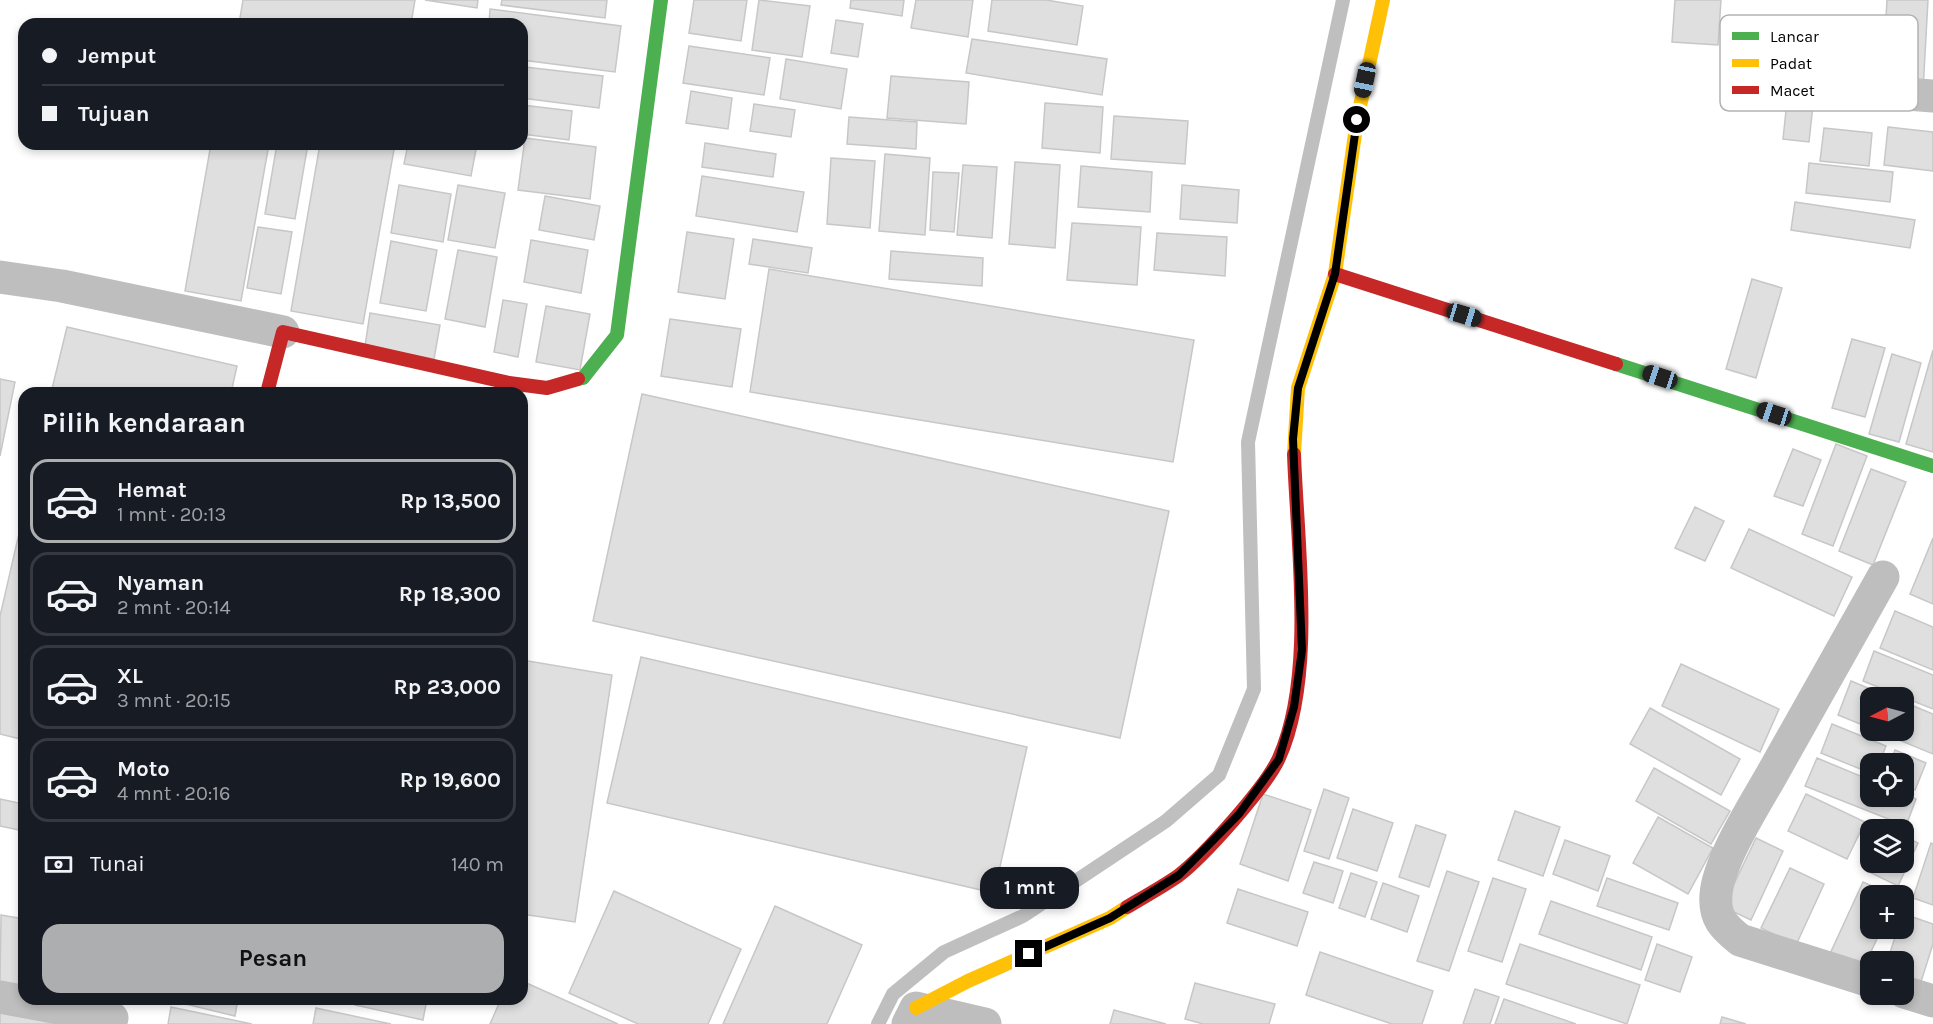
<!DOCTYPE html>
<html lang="id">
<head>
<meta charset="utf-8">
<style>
	body { margin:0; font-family:Karla,sans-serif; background:#20242c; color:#f1f3f6; height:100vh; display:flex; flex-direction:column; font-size:22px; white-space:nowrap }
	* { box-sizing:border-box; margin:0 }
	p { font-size:20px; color:#9ea1a6 }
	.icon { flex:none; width:33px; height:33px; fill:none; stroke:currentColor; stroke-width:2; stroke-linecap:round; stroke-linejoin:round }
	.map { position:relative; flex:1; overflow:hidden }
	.drawer { position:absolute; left:18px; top:387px; width:510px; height:618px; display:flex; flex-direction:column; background:#171b24; border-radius:18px; box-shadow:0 3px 9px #0003 }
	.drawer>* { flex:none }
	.hud { position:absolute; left:18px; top:18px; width:510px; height:132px; border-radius:18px; box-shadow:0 3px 9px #0003; display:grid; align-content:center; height:132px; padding:0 24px; background:#171b24 }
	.needle { width:39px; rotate:264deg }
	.tools { position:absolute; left:1860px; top:687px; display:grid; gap:12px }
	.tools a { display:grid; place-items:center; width:54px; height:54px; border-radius:12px; background:#171b24; box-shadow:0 3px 9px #0003; font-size:30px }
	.end { position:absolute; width:27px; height:27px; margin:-14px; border:8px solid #000; background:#fff; box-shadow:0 0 0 3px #fff }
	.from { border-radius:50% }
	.bubble { position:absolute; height:42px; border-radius:18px; background:#171b24; box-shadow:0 3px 9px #0003; font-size:20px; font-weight:700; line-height:42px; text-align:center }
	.car { position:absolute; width:18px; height:36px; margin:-18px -9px; border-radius:8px; box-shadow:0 0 4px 2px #0007; background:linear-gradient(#222 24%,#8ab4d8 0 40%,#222 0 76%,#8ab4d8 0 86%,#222 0) }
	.hud b { display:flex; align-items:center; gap:21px; height:57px; font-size:22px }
	.hud b+b { border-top:2px solid #363941 }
	.hud i { width:15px; height:15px; background:#f1f3f6 }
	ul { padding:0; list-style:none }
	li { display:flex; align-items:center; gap:18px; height:84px; margin:0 12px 9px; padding:0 12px; border:3px solid #363941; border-radius:18px }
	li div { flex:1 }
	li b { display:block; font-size:22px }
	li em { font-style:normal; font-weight:700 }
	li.active { border-color:#adaeaf }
	li>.icon { width:54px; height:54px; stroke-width:1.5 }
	h2 { padding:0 24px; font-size:27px; line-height:72px }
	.pay { display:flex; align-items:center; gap:15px; height:66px; padding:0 24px; font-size:22px }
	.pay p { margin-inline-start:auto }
	.cta { display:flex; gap:12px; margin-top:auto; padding:12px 24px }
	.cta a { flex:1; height:69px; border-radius:18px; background:#adaeaf; color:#111; font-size:24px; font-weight:700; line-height:69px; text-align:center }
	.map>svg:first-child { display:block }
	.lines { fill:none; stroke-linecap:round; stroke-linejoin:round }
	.stream { stroke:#bfbfbf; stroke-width:14 }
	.building { fill:#dfdfdf; stroke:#c7c7c7; stroke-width:1.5 }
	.street { stroke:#bebebe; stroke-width:33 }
	.fast { stroke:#4caf50; stroke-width:14 }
	.slow { stroke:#ffc107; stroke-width:14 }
	.jam { stroke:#c62828; stroke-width:14 }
	.route { stroke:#000; stroke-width:8 }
	.key { fill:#fff; stroke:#b2b2b2; stroke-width:1.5 }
	.key-label { font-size:16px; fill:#000 }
</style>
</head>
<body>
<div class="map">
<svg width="1933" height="1024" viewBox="0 0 1933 1024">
	<rect width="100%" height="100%" fill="#fff"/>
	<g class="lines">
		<polyline class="stream" points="878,1024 893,994 944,952 1023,916 1166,821 1219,775 1254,689 1248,442 1343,0"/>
	</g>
	<g class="building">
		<polygon points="243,0 415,0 411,24 239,24"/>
		<polygon points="425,0 478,0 477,8"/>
		<polygon points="502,0 607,0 605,18 501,5"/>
		<polygon points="694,0 747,0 741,41 689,33"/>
		<polygon points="759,0 810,6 802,57 752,50"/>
		<polygon points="851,0 904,0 902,16 850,8"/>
		<polygon points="916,0 973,0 968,37 911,28"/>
		<polygon points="992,0 1046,0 1083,6 1077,45 988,31"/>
		<polygon points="1675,0 1721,0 1718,45 1672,42"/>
		<polygon points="1887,0 1928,0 1923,91 1882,88"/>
		<polygon points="490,9 621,26 615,72 522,60 522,24 489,24"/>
		<polygon points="836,20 863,24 858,57 831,53"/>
		<polygon points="972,39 1107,59 1102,95 966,73"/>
		<polygon points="689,46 770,58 764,95 683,83"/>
		<polygon points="786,59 847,69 841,109 780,99"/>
		<polygon points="525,67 603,76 599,108 522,98"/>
		<polygon points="1790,73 1816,77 1809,142 1783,139"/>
		<polygon points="891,76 969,82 966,124 887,118"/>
		<polygon points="691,91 732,98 728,129 686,123"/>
		<polygon points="1045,103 1103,107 1100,153 1042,148"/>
		<polygon points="754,104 795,110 791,137 750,131"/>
		<polygon points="522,105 572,111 569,140 522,134"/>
		<polygon points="1114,116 1188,121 1185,164 1111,159"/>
		<polygon points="849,117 917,122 916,149 847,144"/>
		<polygon points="1888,127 1933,132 1933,171 1884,165"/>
		<polygon points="1824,128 1872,133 1869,166 1820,161"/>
		<polygon points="525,138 596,147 590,199 518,190"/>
		<polygon points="705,143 776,154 773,177 702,167"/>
		<polygon points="211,144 269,144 241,301 185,291"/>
		<polygon points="277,144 308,144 295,219 265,214"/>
		<polygon points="320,144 395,144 363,324 291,311"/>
		<polygon points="408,144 477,144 471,176 404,164"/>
		<polygon points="885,154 930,158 925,235 879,231"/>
		<polygon points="831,158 875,161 870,228 827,224"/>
		<polygon points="1015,162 1060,165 1055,248 1009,244"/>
		<polygon points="1809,163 1893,172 1890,202 1806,193"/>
		<polygon points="963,165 997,167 992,238 957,235"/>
		<polygon points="1081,166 1152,172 1150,212 1078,207"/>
		<polygon points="933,172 959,173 954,232 930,230"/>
		<polygon points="702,176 804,192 797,232 696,216"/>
		<polygon points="399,185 451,194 443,242 391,233"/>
		<polygon points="458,185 505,193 495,248 448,240"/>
		<polygon points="1182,185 1239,190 1237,223 1180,219"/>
		<polygon points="545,196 600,206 594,240 539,230"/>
		<polygon points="1795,202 1915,220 1910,248 1791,230"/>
		<polygon points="1072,223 1141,227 1137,285 1067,280"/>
		<polygon points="258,227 292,232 281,294 247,288"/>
		<polygon points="687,232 734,239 725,299 678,292"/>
		<polygon points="1157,233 1227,237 1225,276 1154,270"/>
		<polygon points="753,239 812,248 808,273 749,264"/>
		<polygon points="531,240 588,250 581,293 524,282"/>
		<polygon points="391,241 437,250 426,311 380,303"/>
		<polygon points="458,250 497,257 485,327 445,319"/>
		<polygon points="891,251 983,258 982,286 889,279"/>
		<polygon points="769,269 1194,340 1173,462 750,392"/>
		<polygon points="1752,279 1782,288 1756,378 1726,369"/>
		<polygon points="503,300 527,304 518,357 494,352"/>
		<polygon points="546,306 590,314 580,370 536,362"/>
		<polygon points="370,313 440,325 434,359 365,346"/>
		<polygon points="670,319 741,329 732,387 661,376"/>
		<polygon points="67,327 237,366 231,393 51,393"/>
		<polygon points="1852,339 1885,348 1865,417 1832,408"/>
		<polygon points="1933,350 1933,452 1906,444"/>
		<polygon points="1892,354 1921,363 1899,442 1869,434"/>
		<polygon points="0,379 15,382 0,456"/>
		<polygon points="642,394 1169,511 1120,738 593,621"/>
		<polygon points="1836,444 1867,456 1833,546 1802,534"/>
		<polygon points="1793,449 1821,460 1803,506 1774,496"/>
		<polygon points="1871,469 1906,482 1873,565 1839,551"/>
		<polygon points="1695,507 1724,521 1705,561 1675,548"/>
		<polygon points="24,512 24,740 0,734 0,616"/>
		<polygon points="1749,529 1852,577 1834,616 1731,568"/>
		<polygon points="1933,538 1933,604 1910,594"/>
		<polygon points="1895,611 1933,627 1933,670 1880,648"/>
		<polygon points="1874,651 1933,675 1933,709 1863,681"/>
		<polygon points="641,657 1027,747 994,893 607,803"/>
		<polygon points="522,660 612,675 575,922 522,914"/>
		<polygon points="1681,664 1779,709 1760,752 1662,706"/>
		<polygon points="1851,681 1892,698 1870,698 1870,728 1838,715"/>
		<polygon points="1904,702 1933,714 1933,754 1875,730 1904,730"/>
		<polygon points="1650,708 1740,759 1721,795 1630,744"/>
		<polygon points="1832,724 1886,746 1879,764 1870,764 1870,773 1821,753"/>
		<polygon points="1895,750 1926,763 1915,790 1904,785 1904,764 1890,764"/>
		<polygon points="1817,758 1870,780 1870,796 1904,796 1904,793 1916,799 1906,826 1805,786"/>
		<polygon points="1654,768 1730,811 1711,844 1636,801"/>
		<polygon points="1324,789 1349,798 1329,859 1304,851"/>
		<polygon points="1263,794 1311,810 1288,881 1240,864"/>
		<polygon points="1806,794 1865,822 1847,859 1788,831"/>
		<polygon points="0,799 24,804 24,831 0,826"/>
		<polygon points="1353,809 1393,823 1377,871 1337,858"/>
		<polygon points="1515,811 1560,827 1543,876 1498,860"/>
		<polygon points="1658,817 1713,848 1688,894 1633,863"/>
		<polygon points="1416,825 1446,835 1429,887 1399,877"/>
		<polygon points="1904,836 1918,843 1898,886 1865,870 1870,859 1870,862 1904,862"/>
		<polygon points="1756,838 1783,851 1751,920 1723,907"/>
		<polygon points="1565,840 1610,856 1598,891 1553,874"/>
		<polygon points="1931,843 1933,844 1933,905 1913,898"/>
		<polygon points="1314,862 1343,871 1333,903 1303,893"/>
		<polygon points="1790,868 1824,884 1796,945 1761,928"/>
		<polygon points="1447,871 1479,882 1449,971 1417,961"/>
		<polygon points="1351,873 1377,882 1365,917 1339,908"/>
		<polygon points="1493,878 1526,889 1502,962 1468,951"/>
		<polygon points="1607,878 1678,903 1669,930 1597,906"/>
		<polygon points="1863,882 1894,896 1870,896 1870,928 1882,928 1862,971 1829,956"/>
		<polygon points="1383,883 1419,896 1407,932 1371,919"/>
		<polygon points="1238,889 1308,912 1297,946 1227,923"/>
		<polygon points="614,891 741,949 708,1024 638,1024 569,993"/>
		<polygon points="1551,901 1652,937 1641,970 1539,934"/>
		<polygon points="775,906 862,945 827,1024 723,1024"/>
		<polygon points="1904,914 1933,924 1933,944 1919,988 1904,983 1904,962 1887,962 1898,928 1904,928"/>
		<polygon points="1,915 24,919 24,987 0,982"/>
		<polygon points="1520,944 1640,985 1627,1024 1506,984"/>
		<polygon points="1657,944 1692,957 1680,992 1645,980"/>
		<polygon points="1320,952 1433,991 1422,1024 1392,1024 1306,995"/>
		<polygon points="522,981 618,1024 490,1024 501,999 522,999"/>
		<polygon points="1195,983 1275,1004 1269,1024 1203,1024 1185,1019"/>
		<polygon points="1475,989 1499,997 1490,1024 1463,1024"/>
		<polygon points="165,999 238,999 235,1016"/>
		<polygon points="319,999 342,999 341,1004"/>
		<polygon points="356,999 427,999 423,1020 355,1005"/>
		<polygon points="1504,999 1576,1024 1495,1024"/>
		<polygon points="171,1007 252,1024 168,1024"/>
		<polygon points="316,1008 391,1024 313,1024"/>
		<polygon points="1114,1010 1166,1024 1110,1024"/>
		<polygon points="0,1013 62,1024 0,1024"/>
		<polygon points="1722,1017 1746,1024 1720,1024"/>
	</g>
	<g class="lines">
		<g class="street">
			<polyline points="1826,88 1933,96"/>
			<polyline points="0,277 62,286 283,332"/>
			<path d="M1870,981L1740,940C1724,927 1714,918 1716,895C1718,862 1754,806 1771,776C1809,709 1846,643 1883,577"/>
			<polyline points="1904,992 1933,1001"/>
			<polyline points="0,997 112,1018"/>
			<polyline points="908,1024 916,1008 985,1024"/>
		</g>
		<g class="fast">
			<polyline points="1616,364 1933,466"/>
			<polyline points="578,379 583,378 617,335 661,0"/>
		</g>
		<g class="slow">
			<polyline points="1294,454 1298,388 1335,274 1357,120 1383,0"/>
			<polyline points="916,1008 968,981 1110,918 1127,907"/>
		</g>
		<g class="jam">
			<polyline points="1335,274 1616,364"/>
			<polyline points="267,393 283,332 509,383 547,388 578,379"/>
			<path d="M1127,907C1144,897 1162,887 1178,876C1204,856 1266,787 1279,758C1316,676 1297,543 1294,454"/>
		</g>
	</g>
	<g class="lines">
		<polyline class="route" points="1029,954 1110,918 1179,875 1239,814 1279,759 1294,707 1302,650 1293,439 1298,388 1335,274 1357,120"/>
	</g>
	<rect x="1720" y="15" width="198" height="96" rx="9" class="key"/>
	<rect x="1732" y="32" width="27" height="8" fill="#4caf50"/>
	<rect x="1732" y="59" width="27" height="8" fill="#ffc107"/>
	<rect x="1732" y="86" width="27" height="8" fill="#c62828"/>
	<g class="key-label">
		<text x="1770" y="42">Lancar</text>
		<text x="1770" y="69">Padat</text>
		<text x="1770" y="96">Macet</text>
	</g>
</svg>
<div class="tools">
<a><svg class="needle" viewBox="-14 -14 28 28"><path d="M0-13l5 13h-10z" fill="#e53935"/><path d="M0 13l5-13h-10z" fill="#9ea1a6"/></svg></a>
<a><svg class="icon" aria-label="locate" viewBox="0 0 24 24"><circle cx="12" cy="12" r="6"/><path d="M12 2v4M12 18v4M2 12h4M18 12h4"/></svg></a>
<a><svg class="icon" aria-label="layers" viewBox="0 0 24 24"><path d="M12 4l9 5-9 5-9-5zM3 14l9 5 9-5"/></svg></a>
<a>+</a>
<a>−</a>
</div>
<i class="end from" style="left:1357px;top:120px"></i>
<i class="end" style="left:1029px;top:954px"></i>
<div class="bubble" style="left:980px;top:867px;width:99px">1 mnt</div>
<i class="car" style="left:1365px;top:80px;rotate:192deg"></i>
<i class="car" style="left:1464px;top:315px;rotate:107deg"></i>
<i class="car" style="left:1660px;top:377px;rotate:288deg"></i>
<i class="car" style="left:1774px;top:414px;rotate:288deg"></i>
<div class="hud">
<b><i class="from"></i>Jemput</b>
<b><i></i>Tujuan</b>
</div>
<section class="drawer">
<h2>Pilih kendaraan</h2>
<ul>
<li class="active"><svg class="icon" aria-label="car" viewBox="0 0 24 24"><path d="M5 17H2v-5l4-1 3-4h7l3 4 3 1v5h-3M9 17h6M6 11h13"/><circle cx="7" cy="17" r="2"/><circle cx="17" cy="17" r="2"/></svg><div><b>Hemat</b><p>1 mnt · 20:13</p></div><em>Rp 13,500</em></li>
<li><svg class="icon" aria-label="car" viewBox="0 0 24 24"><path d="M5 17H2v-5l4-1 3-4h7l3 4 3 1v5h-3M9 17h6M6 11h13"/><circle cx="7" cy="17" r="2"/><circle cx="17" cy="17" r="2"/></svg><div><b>Nyaman</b><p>2 mnt · 20:14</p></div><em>Rp 18,300</em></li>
<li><svg class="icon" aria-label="car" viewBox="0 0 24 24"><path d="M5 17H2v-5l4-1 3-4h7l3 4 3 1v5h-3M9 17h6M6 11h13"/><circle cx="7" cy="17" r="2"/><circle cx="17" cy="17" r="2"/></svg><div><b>XL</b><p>3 mnt · 20:15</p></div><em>Rp 23,000</em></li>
<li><svg class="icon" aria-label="car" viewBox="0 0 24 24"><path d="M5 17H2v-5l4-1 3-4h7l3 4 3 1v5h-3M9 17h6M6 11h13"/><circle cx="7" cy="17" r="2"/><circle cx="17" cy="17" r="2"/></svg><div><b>Moto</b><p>4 mnt · 20:16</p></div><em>Rp 19,600</em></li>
</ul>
<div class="pay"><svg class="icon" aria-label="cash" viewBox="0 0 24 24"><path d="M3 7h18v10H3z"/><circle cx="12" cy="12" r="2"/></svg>Tunai<p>140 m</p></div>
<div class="cta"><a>Pesan</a></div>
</section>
</div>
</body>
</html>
